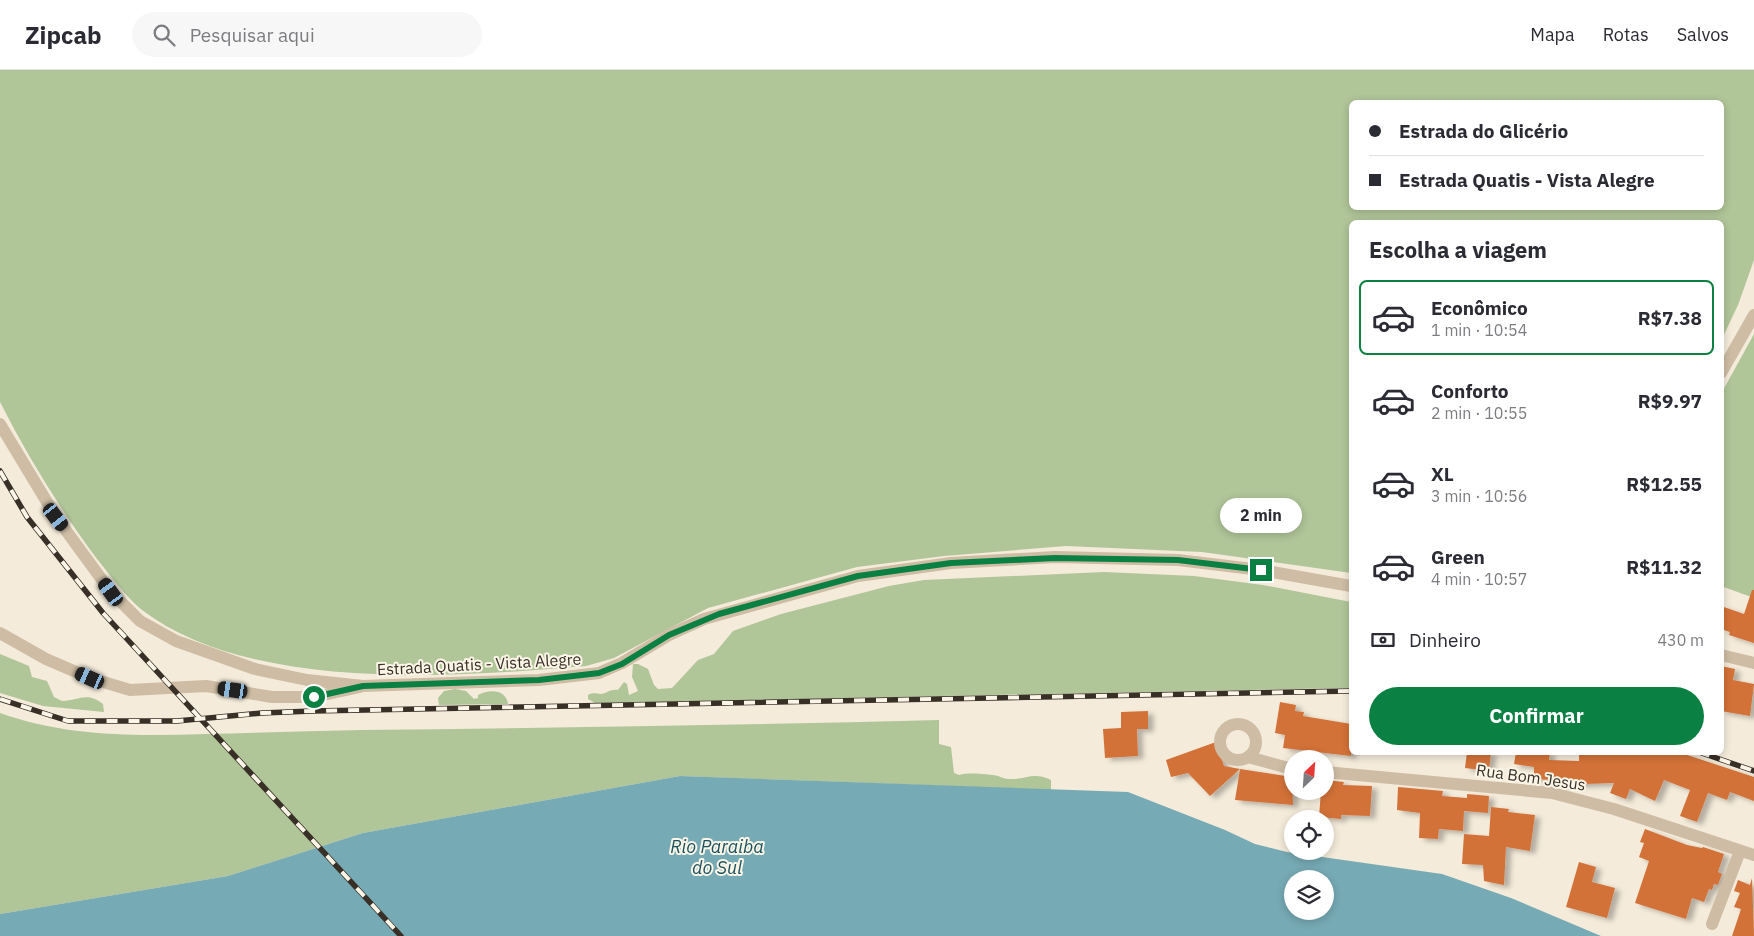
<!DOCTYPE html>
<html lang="pt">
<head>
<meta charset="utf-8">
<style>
	body { margin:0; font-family:"IBM Plex Sans",sans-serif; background:#f7f7f7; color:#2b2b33; height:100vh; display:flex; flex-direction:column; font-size:19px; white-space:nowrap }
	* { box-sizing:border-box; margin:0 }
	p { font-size:16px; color:#7c7c81 }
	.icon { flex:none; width:28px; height:28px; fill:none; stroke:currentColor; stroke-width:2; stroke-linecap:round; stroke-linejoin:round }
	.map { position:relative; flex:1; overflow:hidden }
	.panel { position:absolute; left:1349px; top:150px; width:375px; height:535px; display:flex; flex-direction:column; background:#fff; border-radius:8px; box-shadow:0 2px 8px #0003 }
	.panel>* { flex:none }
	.guide { position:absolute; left:1349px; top:30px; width:375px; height:110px; border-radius:8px; box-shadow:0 2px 8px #0003; display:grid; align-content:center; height:110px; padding:0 20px; background:#fff }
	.needle { width:32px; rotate:25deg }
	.buttons { position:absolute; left:1284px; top:680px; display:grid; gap:10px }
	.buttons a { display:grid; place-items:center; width:50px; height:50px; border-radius:50%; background:#fff; box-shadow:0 2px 8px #0003; font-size:25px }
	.end { position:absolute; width:22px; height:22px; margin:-11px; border:6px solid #0b8043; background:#fff; box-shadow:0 0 0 2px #fff }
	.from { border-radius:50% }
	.bubble { position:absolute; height:35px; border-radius:18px; background:#fff; box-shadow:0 2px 8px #0003; font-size:16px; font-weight:700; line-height:35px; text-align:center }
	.car { position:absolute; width:15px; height:30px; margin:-15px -8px; border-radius:6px; box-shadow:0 0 4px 1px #0007; background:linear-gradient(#222 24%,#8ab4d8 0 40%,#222 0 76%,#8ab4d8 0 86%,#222 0) }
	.guide b { display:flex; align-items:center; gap:18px; height:48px; font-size:19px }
	.guide b+b { border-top:1px solid #e1e1e2 }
	.guide i { width:12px; height:12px; background:#2b2b33 }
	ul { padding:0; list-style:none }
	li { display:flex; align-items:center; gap:15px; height:75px; margin:0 10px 8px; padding:0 10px; border:2px solid transparent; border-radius:8px }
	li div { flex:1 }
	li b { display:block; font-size:19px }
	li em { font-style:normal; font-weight:700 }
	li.selected { border-color:#0b8043 }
	li>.icon { width:45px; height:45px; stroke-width:1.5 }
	h2 { padding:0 20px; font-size:22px; line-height:60px }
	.pay { display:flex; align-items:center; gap:12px; height:55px; padding:0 20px; font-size:19px }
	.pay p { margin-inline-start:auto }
	.button { display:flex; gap:10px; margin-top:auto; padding:10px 20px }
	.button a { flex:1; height:58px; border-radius:30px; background:#0b8043; color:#fff; font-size:20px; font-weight:700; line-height:58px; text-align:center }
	header { display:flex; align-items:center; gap:30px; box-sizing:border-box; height:70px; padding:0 25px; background:#fff; border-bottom:1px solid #e1e1e2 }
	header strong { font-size:24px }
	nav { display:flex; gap:28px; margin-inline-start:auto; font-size:18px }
	.search { width:350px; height:45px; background:#f7f7f7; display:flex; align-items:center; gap:12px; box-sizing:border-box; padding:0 18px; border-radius:28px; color:#7c7c81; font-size:19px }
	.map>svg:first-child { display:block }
	.green { fill:#b0c598; fill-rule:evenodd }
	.water { fill:#76aab4; fill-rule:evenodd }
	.building { fill:#d37239; filter:url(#shadow) }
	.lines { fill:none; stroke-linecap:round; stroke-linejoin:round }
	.minor { stroke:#cebda4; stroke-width:12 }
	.tertiary { stroke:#cebda4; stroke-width:12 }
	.rail-casing { stroke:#382f27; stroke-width:5.5 }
	.rail { stroke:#fbf5e7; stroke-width:4; stroke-dasharray:11; stroke-linecap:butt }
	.route { stroke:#0b8043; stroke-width:6 }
	.labels { text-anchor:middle; stroke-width:4; stroke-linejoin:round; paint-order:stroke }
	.street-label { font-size:16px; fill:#382f27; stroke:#fbf5e7 }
	.water-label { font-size:18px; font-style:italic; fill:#18515e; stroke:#fbf5e7 }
</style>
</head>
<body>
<header>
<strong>Zipcab</strong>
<div class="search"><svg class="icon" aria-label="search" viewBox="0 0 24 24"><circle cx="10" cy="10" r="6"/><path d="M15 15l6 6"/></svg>Pesquisar aqui</div>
<nav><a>Mapa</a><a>Rotas</a><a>Salvos</a></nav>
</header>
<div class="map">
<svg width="1754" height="866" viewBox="0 0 1754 866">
	<defs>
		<filter id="shadow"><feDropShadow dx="5.5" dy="3" stdDeviation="2.5" flood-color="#0004"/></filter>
	</defs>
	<rect width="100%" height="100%" fill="#f4ebda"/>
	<g class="green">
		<path d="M0,0H1754V190L1738,235L1721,271V152H1351V503L1202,482L1066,476L944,486L857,497L708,538L614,588L586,596C456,607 251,623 142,540C125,526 111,506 97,489C60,439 28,387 0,332ZM1351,32H1721V138H1351Z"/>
		<polygon points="1754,264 1754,528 1721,516 1721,324"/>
		<path d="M1104,502L1194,506L1263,515L1351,532V618L595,633L588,629V625C594,622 596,624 601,624C608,623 610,619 618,620L624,612L627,614L629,625L638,621L632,607L633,594H638L648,599L654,615L658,619L672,618L698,590L714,584L733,561L781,544L889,516L924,510Z"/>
		<path d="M0,584L29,596L32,607L47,611L54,627L62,631C79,631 86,621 103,634L104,642L43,636L0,623Z"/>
		<path d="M455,619L466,621L474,629L478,628V625C489,619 506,619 508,634L439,635L438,628L444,621Z"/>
		<path d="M0,643C67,667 135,666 206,664C258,663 310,661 362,660C554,658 747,655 939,650V674L951,677L954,703L959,705C968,702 988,704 998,706C1001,707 1005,709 1009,709C1026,710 1032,701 1051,710V720L680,706L363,763L228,806L0,844Z"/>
	</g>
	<path class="water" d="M680,706L1128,722L1225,760L1255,774L1287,782L1442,804L1511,828L1601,866H0V844L228,806L363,763ZM1292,809H1325V841H1292Z"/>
	<g class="building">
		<polygon points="1752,520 1754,520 1754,573 1729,565 1730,562 1721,559 1721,536 1744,544"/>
		<polygon points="1721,596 1735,599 1733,610 1754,614 1750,646 1721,641"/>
		<polygon points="1280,632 1296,635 1295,641 1304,642 1303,646 1351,654 1351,686 1283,678 1285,665 1275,663"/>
		<polygon points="1148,641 1148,659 1137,659 1138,686 1105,688 1103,659 1121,658 1121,642"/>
		<polygon points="1216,672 1224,696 1240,699 1210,726 1188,703 1171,707 1166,690"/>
		<polygon points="1467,682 1491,682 1489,701 1465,698"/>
		<polygon points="1516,682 1550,682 1549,690 1579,691 1579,682 1678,682 1754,707 1754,731 1730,722 1727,730 1708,723 1697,752 1680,746 1690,720 1664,710 1655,731 1630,719 1626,729 1610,723 1614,713 1555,715 1555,710 1534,709 1534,697 1514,694"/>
		<polygon points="1240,699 1292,707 1293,735 1235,730"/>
		<polygon points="1325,710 1344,712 1343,715 1372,716 1370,746 1341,745 1341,749 1319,747 1321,721 1325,721"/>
		<polygon points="1398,717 1443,721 1442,726 1467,728 1467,724 1489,726 1488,743 1464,741 1463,761 1439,759 1438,769 1419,768 1420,743 1397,740"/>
		<polygon points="1491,737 1509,739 1508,742 1535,745 1530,781 1506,777 1504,815 1484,811 1483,795 1462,794 1464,764 1489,766"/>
		<polygon points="1645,759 1687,775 1702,778 1703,777 1724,784 1718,802 1722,804 1718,815 1714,814 1712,820 1709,819 1704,832 1692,828 1686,849 1635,833 1649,791 1639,787 1644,773 1640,772"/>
		<polygon points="1579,792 1596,797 1592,812 1615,818 1607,848 1566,837"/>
		<polygon points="1752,808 1754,866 1732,866 1741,839 1734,837 1740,823 1734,821 1738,810 1750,815"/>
	</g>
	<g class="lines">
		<g class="minor">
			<polyline points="1721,303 1754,245"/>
			<polyline points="0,563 46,589 90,608 130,620 206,616 272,627 314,627 360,617"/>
			<circle cx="1238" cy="672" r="18"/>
			<polyline points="1248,687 1292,699"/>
			<polyline points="1325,702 1552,723 1614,739 1754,785"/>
			<polyline points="1712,854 1740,781"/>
		</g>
		<g class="tertiary">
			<polyline points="0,354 56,447 111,522 140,551 176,571 255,599 307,610 363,616 539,610 599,603 622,593 669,565 704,549 858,506 951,493 1055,487 1178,490 1261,500 1351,516"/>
			<polyline points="1721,585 1754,593"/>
		</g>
		<defs>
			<g id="rail">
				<polyline points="0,401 27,447 103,543 401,866"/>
				<polyline points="0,629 68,651 177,651 262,643 313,641 1351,621"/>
				<polyline points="1699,682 1754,701"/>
			</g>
		</defs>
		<use href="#rail" class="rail-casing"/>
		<use href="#rail" class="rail"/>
	</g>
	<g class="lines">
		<polyline class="route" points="314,627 363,616 539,610 599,603 622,594 669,565 719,544 858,506 951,493 1055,488 1178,490 1261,500"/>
	</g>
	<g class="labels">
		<g class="street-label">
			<text transform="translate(479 594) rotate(-3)" y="6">Estrada Quatis - Vista Alegre</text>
			<text transform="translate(1531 707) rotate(8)" y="6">Rua Bom Jesus</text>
		</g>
		<g class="water-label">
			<text x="717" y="783">Rio Paraiba<tspan x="717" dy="21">do Sul</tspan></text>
		</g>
	</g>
</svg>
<div class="buttons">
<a><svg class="needle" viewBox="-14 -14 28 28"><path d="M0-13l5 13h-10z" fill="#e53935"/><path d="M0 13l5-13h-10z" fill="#7c7c81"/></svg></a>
<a><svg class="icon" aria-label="locate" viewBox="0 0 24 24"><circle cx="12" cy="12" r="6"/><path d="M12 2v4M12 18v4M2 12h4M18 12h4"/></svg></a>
<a><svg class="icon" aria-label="layers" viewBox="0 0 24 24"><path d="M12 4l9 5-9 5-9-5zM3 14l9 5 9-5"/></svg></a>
</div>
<i class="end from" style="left:314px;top:627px"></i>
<i class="end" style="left:1261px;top:500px"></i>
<div class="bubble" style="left:1220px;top:428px;width:82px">2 min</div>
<i class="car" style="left:56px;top:447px;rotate:143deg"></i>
<i class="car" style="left:111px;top:522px;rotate:324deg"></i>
<i class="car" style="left:90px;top:608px;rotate:294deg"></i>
<i class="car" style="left:233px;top:620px;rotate:278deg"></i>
<div class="guide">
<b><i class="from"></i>Estrada do Glicério</b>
<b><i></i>Estrada Quatis - Vista Alegre</b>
</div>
<section class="panel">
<h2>Escolha a viagem</h2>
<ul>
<li class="selected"><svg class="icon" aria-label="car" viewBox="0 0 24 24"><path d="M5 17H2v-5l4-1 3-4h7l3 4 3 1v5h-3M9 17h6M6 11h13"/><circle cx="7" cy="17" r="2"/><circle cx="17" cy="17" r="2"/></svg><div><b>Econômico</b><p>1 min · 10:54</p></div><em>R$7.38</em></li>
<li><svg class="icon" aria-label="car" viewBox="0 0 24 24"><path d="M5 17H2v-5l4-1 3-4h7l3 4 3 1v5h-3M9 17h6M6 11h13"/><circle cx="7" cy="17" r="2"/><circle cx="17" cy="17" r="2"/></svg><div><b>Conforto</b><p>2 min · 10:55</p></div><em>R$9.97</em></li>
<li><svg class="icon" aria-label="car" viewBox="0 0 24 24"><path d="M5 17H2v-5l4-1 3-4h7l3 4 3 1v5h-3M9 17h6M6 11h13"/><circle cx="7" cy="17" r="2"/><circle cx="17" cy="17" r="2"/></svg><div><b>XL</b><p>3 min · 10:56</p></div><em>R$12.55</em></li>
<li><svg class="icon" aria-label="car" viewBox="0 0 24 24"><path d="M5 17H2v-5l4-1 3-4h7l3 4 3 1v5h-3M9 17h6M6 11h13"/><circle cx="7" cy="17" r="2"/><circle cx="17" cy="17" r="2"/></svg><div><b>Green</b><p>4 min · 10:57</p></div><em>R$11.32</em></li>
</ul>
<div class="pay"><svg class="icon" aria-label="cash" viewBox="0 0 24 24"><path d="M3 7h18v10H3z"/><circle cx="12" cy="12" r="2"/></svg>Dinheiro<p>430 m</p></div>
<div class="button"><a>Confirmar</a></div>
</section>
</div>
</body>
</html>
